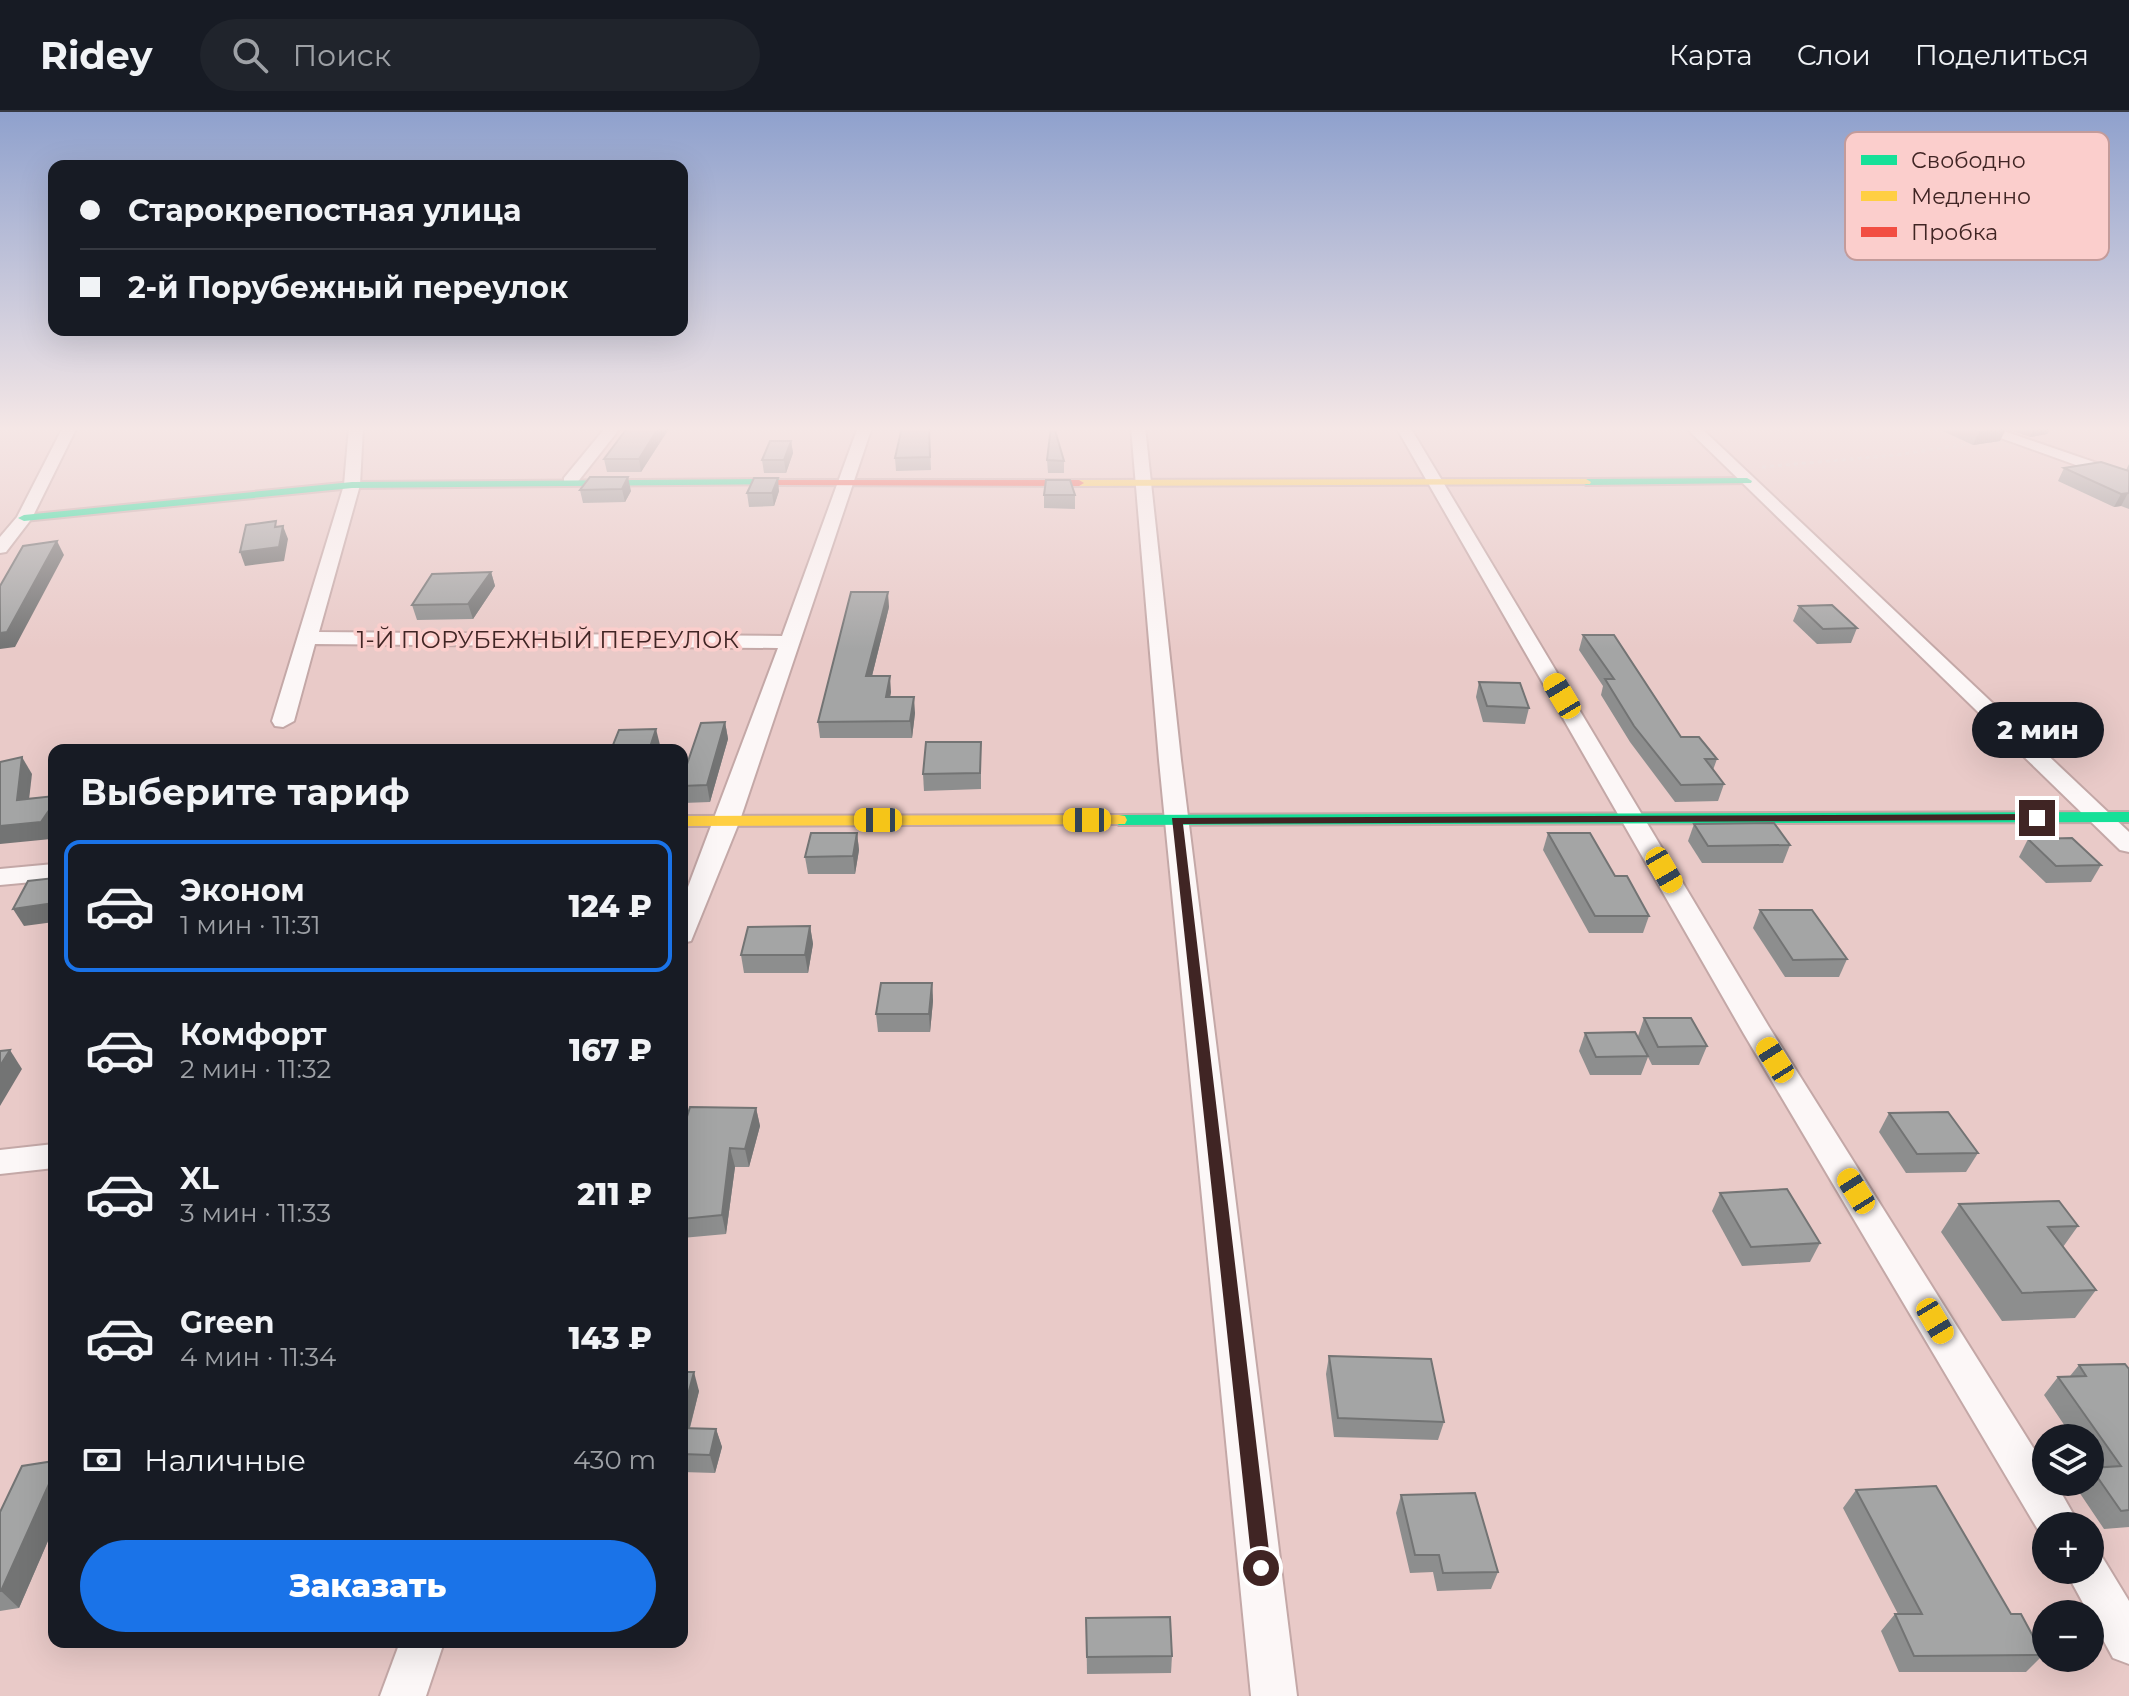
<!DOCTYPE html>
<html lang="ru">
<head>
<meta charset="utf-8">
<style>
	body { margin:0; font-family:Montserrat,sans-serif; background:#20242c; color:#f1f3f6; height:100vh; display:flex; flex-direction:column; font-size:30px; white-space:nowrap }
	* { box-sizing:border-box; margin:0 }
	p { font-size:26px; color:#9ea1a6 }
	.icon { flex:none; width:44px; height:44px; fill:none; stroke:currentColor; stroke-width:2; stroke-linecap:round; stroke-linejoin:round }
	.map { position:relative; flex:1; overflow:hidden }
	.sheet { position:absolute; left:48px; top:632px; width:640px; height:904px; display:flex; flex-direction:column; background:#171b24; border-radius:16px; box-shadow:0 8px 32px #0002 }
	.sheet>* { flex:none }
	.guide { position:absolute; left:48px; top:48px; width:640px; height:176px; border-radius:16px; box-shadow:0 8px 32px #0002; display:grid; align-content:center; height:176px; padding:0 32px; background:#171b24 }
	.buttons { position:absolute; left:2032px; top:1312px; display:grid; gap:16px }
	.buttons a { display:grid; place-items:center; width:72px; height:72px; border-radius:50%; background:#171b24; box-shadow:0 8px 32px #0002; font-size:40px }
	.end { position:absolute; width:36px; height:36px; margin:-18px; border:10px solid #402524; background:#fff; box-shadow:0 0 0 4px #fff }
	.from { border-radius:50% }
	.bubble { position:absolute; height:56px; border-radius:28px; background:#171b24; box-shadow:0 8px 32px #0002; font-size:26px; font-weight:800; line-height:56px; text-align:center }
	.car { position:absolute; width:24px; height:48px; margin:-24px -12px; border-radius:10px; box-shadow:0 0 6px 2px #0007; background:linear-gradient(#f5c518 24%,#345 0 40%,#f5c518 0 76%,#345 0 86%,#f5c518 0) }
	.guide b { display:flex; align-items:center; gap:28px; height:76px; font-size:30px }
	.guide b+b { border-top:2px solid #363941 }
	.guide i { width:20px; height:20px; background:#f1f3f6 }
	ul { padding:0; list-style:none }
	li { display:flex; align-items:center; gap:24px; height:132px; margin:0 16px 12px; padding:0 16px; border:4px solid transparent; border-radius:16px }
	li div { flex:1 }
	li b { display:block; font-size:30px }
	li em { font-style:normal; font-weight:800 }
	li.active { border-color:#1a73e8 }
	li>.icon { width:72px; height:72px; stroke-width:1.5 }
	h2 { padding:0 32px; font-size:36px; line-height:96px }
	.pay { display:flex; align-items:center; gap:20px; height:88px; padding:0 32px; font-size:30px }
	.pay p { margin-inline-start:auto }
	.cta { display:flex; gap:16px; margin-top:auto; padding:16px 32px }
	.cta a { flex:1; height:92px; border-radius:48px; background:#1a73e8; color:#fff; font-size:32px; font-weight:800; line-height:92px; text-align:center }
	header { display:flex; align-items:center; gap:48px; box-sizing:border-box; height:112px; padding:0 40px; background:#171b24; border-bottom:2px solid #363941 }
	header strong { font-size:38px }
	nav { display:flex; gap:44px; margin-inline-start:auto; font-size:28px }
	.search { width:560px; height:72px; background:#20242c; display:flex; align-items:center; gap:20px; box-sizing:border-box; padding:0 28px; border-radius:44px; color:#9ea1a6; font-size:30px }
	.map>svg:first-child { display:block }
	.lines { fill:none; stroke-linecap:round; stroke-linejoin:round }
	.street-casing { stroke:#c4a8a7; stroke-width:4 }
	.fast-casing { stroke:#c4a8a7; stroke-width:4 }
	.slow-casing { stroke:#c4a8a7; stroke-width:4 }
	.jam-casing { stroke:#c4a8a7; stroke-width:4 }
	.path { stroke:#ded4d3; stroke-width:3; stroke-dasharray:4 4; stroke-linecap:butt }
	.street { fill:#fcf7f7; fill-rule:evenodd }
	.fast { fill:#16e098; fill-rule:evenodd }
	.slow { fill:#ffcf43; fill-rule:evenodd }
	.jam { fill:#f24e42; fill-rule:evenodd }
	.wall { fill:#8d8e8e }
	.shaded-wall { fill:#737474 }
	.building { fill:#a4a5a5; stroke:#737474; stroke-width:2 }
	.route { fill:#402524 }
	.labels { text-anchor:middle; stroke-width:7; stroke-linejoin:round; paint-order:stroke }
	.far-street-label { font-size:24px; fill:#402524; stroke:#fbcecc }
	.key { fill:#fbcecc; stroke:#c39b9a; stroke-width:2 }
	.key-label { font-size:22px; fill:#402524 }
</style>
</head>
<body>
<header>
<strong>Ridey</strong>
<div class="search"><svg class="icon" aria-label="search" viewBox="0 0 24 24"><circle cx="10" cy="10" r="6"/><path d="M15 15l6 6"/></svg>Поиск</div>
<nav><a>Карта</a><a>Слои</a><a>Поделиться</a></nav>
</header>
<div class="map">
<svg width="2129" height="1584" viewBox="0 0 2129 1584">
	<rect width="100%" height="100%" fill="#e9cac8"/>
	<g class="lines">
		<defs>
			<g id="street">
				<polygon points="63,315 77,315 32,406 6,440 0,441 0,425 17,405"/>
				<polygon points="349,315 363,315 360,373 319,520 782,524 858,315 872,315 740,708 691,829 682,831 682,791 778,536 315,532 294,609 283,615 275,614 272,609 344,373"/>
				<polygon points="606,315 621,315 576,372 564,372 564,366"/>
				<polygon points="1131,315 1145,315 1181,648 1297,1584 1251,1584 1159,648"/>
				<polygon points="1396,315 1410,315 1769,915 2046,1356 2046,1370 2055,1370 2080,1414 2046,1414 2044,1428 1744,922"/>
				<polygon points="1685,315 1700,315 2129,720 2129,740 2120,738"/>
				<polygon points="1970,315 1992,315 2129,362 2129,372"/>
				<polygon points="54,752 54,768 0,773 0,757"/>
				<polygon points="54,1032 54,1056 0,1062 0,1038"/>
				<polygon points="2090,1438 2101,1443 2129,1489 2129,1552 2113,1546 2065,1458 2090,1458"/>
				<polygon points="400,1530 444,1530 426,1584 380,1584"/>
			</g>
			<g id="fast">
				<polygon points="1747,366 1752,369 1751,371 1586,373 1581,370 1586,367"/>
				<polygon points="778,367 783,370 782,372 352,376 24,409 18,406 24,403 352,370"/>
				<polygon points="2129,700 2129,710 1119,713 1111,708 1119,703"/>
			</g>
			<g id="slow">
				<polygon points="1586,367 1591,370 1590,372 1079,374 1074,371 1079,368"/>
				<polygon points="1119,703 1125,704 1127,708 1125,712 682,714 682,704"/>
			</g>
			<polygon id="jam" points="774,368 1079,368 1084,371 1079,374 778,373 773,370"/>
		</defs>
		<use href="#street" class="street-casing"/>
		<use href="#fast" class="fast-casing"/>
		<use href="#slow" class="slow-casing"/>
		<use href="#jam" class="jam-casing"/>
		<polyline class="path" points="1762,355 1897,343 1975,331"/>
		<use href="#street" class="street"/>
		<use href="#fast" class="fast"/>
		<use href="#slow" class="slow"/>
		<use href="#jam" class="jam"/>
	</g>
	<g class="wall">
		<polygon points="628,315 670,315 641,360 607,360 604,347"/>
		<polygon points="929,315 931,358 896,359 895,346"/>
		<polygon points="1934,315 2002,315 2000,329 1973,333"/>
		<polygon points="2002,315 2051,315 2047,322 2030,325"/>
		<polygon points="791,329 793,341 786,361 764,361 762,348"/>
		<polygon points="1047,348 1064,349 1064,361 1048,361"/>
		<polygon points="2129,352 2129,397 2121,394 2114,395 2058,369 2064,356 2126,358"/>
		<polygon points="590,365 631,379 625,390 583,391 580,378"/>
		<polygon points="779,379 774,394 749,395 747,381"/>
		<polygon points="1044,383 1075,383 1075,397 1044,396"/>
		<polygon points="491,460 495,474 473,507 417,508 412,493"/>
		<polygon points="1799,494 1857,516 1851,531 1817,532 1793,509"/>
		<polygon points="889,495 872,564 891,580 890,585 915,601 912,626 820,626 818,610"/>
		<polygon points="1583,523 1681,625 1717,647 1713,658 1724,672 1718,689 1675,690 1630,630 1601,583 1603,574 1579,538"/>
		<polygon points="1479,570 1529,596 1525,612 1483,610 1476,585"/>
		<polygon points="725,610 728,627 710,690 683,691 682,674"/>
		<polygon points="981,630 981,677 924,679 923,662"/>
		<polygon points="1694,712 1790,733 1783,751 1702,751 1688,729"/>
		<polygon points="857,721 859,738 855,762 808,762 805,745"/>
		<polygon points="1548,721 1615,764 1649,804 1643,821 1589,821 1543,738"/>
		<polygon points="2028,727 2101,753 2091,770 2046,771 2019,745"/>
		<polygon points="1760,798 1847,847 1839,865 1785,865 1753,816"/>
		<polygon points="810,814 813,832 808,861 744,861 741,843"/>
		<polygon points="932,871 933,889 930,920 878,920 876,902"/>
		<polygon points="1644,906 1707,934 1699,953 1652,953 1648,945 1641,963 1590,963 1579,939 1585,921 1638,924"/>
		<polygon points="756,996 760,1014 749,1055 735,1055 726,1122 682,1126 682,1021"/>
		<polygon points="1889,1001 1978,1041 1966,1060 1906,1061 1879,1020"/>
		<polygon points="1720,1081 1820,1131 1810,1150 1742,1154 1712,1099"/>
		<polygon points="1959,1092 2078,1114 2063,1135 2096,1178 2075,1206 2002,1209 1941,1120"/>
		<polygon points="1329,1244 1444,1310 1438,1328 1334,1325 1326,1262"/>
		<polygon points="2079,1253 2129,1257 2129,1415 2104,1417 2075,1374 2079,1370 2090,1370 2090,1357 2093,1356 2090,1351 2090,1326 2073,1326 2044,1283 2058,1265 2070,1264"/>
		<polygon points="682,1260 699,1279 690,1316 716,1317 722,1335 715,1361 682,1360"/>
		<polygon points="54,1349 54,1415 19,1496 0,1499 0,1400"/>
		<polygon points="1856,1378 2011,1502 2043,1543 2026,1560 1899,1560 1881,1519 1895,1502 1898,1502 1843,1396"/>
		<polygon points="1401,1383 1498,1460 1491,1477 1437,1479 1433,1460 1410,1461 1396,1401"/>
		<polygon points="1086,1506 1172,1544 1171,1561 1087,1562"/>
		<polygon points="542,1530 634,1530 632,1536 544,1533"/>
	</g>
	<g class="shaded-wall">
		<polygon points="659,315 670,315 641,360 639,347"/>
		<polygon points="2034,315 2051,315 2047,322 2030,325"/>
		<polygon points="2006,317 2000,329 1973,333 1979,320"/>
		<polygon points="791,329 793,341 786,361 784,348"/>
		<polygon points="628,365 631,379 625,390 622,377"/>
		<polygon points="778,366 779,379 774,394 772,381"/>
		<polygon points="2128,381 2121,394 2114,395 2121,382"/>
		<polygon points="283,414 288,427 284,449 245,454 240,440"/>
		<polygon points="57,429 64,443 15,535 0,537 0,521"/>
		<polygon points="491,460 495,474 473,507 468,492"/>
		<polygon points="888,480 889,495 868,580 866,564"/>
		<polygon points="890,564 891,580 887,601 886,585"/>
		<polygon points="914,585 915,601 912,626 910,609"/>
		<polygon points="725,610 728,627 710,690 707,673"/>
		<polygon points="656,617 660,633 658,638 649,638"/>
		<polygon points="22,645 32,662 27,705 17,688"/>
		<polygon points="54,691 54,722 51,727 0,732 0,714"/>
		<polygon points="857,721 859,738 855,762 853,744"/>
		<polygon points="54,791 54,810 24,814 13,797"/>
		<polygon points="810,814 813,832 808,861 805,843"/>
		<polygon points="932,871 933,889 930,920 929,902"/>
		<polygon points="10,938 22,957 0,994 0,954"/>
		<polygon points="756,996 760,1014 749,1055 745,1037"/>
		<polygon points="730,1036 735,1055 726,1122 722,1103"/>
		<polygon points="694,1260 699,1279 685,1334 682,1325 682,1305"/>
		<polygon points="716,1317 722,1335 715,1361 710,1343"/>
		<polygon points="54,1361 54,1415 19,1496 1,1479"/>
	</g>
	<g class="building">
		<polygon points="628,315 659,315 639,347 604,347"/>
		<polygon points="902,315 929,315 930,345 895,346"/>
		<polygon points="1051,315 1054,315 1064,349 1047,348"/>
		<polygon points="1968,315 2002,315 2006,317 1979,320"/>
		<polygon points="770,329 791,329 784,348 762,348"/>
		<polygon points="2101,350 2129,359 2129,381 2121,382 2064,356"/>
		<polygon points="590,365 628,365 622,377 580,378"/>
		<polygon points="754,366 778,366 772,381 747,381"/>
		<polygon points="1046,368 1070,368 1075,383 1044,383"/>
		<polygon points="276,409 275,415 283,414 279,435 240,440 246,413"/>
		<polygon points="57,429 7,520 0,521 0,474 23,434"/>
		<polygon points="491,460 468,492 412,493 432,462"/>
		<polygon points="851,480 888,480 866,564 890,564 886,585 914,585 910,609 818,610"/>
		<polygon points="1832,493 1857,516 1823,517 1799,494"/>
		<polygon points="1583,523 1614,523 1681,625 1699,625 1717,647 1705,647 1724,672 1681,673 1634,614 1605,567 1614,567"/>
		<polygon points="1479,570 1520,571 1529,596 1487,594"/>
		<polygon points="725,610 707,673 682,674 682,667 701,611"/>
		<polygon points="656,617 649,638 611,638 619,618"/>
		<polygon points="926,630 981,630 980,661 923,662"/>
		<polygon points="22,645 17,688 54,684 54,691 41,710 0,714 0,650"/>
		<polygon points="1774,711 1790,733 1708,734 1694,712"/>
		<polygon points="811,721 857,721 853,744 805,745"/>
		<polygon points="1548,721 1590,721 1615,764 1627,764 1649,804 1595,804"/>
		<polygon points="2072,726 2101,753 2056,754 2028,727"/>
		<polygon points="54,766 54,791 13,797 28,769"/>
		<polygon points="1760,798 1812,798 1847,847 1793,848"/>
		<polygon points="810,814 805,843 741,843 748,815"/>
		<polygon points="881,871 932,871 929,902 876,902"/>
		<polygon points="1644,906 1691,906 1707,934 1658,935"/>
		<polygon points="1635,920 1648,944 1596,945 1585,921"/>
		<polygon points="10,938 0,954 0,939"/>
		<polygon points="690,995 756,996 745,1037 730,1036 722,1103 682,1107 682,1021"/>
		<polygon points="1948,1000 1978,1041 1917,1042 1889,1001"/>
		<polygon points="1787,1077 1820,1131 1751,1135 1720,1081"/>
		<polygon points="2059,1089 2078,1114 2048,1115 2096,1178 2022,1181 1959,1092"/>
		<polygon points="1329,1244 1431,1247 1444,1310 1338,1306"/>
		<polygon points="2125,1252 2129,1257 2129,1398 2121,1399 2091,1356 2121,1354 2058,1265 2086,1264 2079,1253"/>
		<polygon points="682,1260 694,1260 682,1305"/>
		<polygon points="682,1316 716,1317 710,1343 682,1342"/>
		<polygon points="54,1349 54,1361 1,1479 0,1479 0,1400 22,1354"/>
		<polygon points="1936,1374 2011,1502 2021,1502 2043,1543 1914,1544 1895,1502 1922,1502 1856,1378"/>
		<polygon points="1475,1381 1498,1460 1443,1461 1439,1443 1415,1443 1401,1383"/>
		<polygon points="1170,1505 1172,1544 1087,1545 1086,1506"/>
	</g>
	<linearGradient id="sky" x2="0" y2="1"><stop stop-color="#8fa1cd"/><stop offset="0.59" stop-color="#f5e7e6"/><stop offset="1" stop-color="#f5e7e6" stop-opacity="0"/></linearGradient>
	<rect width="2129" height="537" fill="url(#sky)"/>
	<polygon class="route" points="2037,702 2043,706 2042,708 1183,712 1271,1456 1268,1463 1261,1467 1253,1463 1172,706"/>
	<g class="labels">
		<g class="far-street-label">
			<text x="548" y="536">1-Й ПОРУБЕЖНЫЙ ПЕРЕУЛОК</text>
		</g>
	</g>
	<rect x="1845" y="20" width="264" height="128" rx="12" class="key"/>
	<rect x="1861" y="43" width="36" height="10" fill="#16e098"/>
	<rect x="1861" y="79" width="36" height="10" fill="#ffcf43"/>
	<rect x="1861" y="115" width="36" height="10" fill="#f24e42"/>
	<g class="key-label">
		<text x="1911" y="56">Свободно</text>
		<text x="1911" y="92">Медленно</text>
		<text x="1911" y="128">Пробка</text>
	</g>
</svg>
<div class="buttons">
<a><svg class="icon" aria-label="layers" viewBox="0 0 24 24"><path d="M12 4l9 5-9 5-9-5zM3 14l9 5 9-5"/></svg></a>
<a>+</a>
<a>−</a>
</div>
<i class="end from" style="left:1261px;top:1456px"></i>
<i class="end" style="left:2037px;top:706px"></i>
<div class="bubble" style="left:1972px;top:590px;width:132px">2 мин</div>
<i class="car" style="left:1562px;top:584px;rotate:329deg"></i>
<i class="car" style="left:878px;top:708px;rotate:270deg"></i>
<i class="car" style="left:1087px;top:708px;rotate:270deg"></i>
<i class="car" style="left:1664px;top:758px;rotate:150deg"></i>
<i class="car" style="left:1775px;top:948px;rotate:328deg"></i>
<i class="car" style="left:1856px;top:1079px;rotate:328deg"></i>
<i class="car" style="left:1935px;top:1209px;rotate:149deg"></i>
<div class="guide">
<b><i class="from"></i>Старокрепостная улица</b>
<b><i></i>2-й Порубежный переулок</b>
</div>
<section class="sheet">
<h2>Выберите тариф</h2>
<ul>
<li class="active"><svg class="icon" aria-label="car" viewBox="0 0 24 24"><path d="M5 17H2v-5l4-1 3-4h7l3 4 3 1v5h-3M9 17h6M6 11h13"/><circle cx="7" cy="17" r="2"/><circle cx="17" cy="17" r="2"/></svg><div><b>Эконом</b><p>1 мин · 11:31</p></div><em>124 ₽</em></li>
<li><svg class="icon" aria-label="car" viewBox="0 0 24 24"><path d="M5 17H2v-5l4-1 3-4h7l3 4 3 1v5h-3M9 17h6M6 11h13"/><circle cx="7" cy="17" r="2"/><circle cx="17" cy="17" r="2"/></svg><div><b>Комфорт</b><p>2 мин · 11:32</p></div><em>167 ₽</em></li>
<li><svg class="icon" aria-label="car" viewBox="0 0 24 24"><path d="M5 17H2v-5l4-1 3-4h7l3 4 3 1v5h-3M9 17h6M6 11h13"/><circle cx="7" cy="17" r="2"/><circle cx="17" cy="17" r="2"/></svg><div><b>XL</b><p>3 мин · 11:33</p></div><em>211 ₽</em></li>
<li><svg class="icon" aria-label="car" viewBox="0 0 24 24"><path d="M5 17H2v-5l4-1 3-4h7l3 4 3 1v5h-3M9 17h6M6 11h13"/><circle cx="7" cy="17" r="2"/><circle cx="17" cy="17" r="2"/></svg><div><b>Green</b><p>4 мин · 11:34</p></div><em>143 ₽</em></li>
</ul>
<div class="pay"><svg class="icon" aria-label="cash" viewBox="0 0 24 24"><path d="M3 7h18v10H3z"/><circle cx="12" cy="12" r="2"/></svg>Наличные<p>430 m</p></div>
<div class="cta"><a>Заказать</a></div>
</section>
</div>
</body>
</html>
